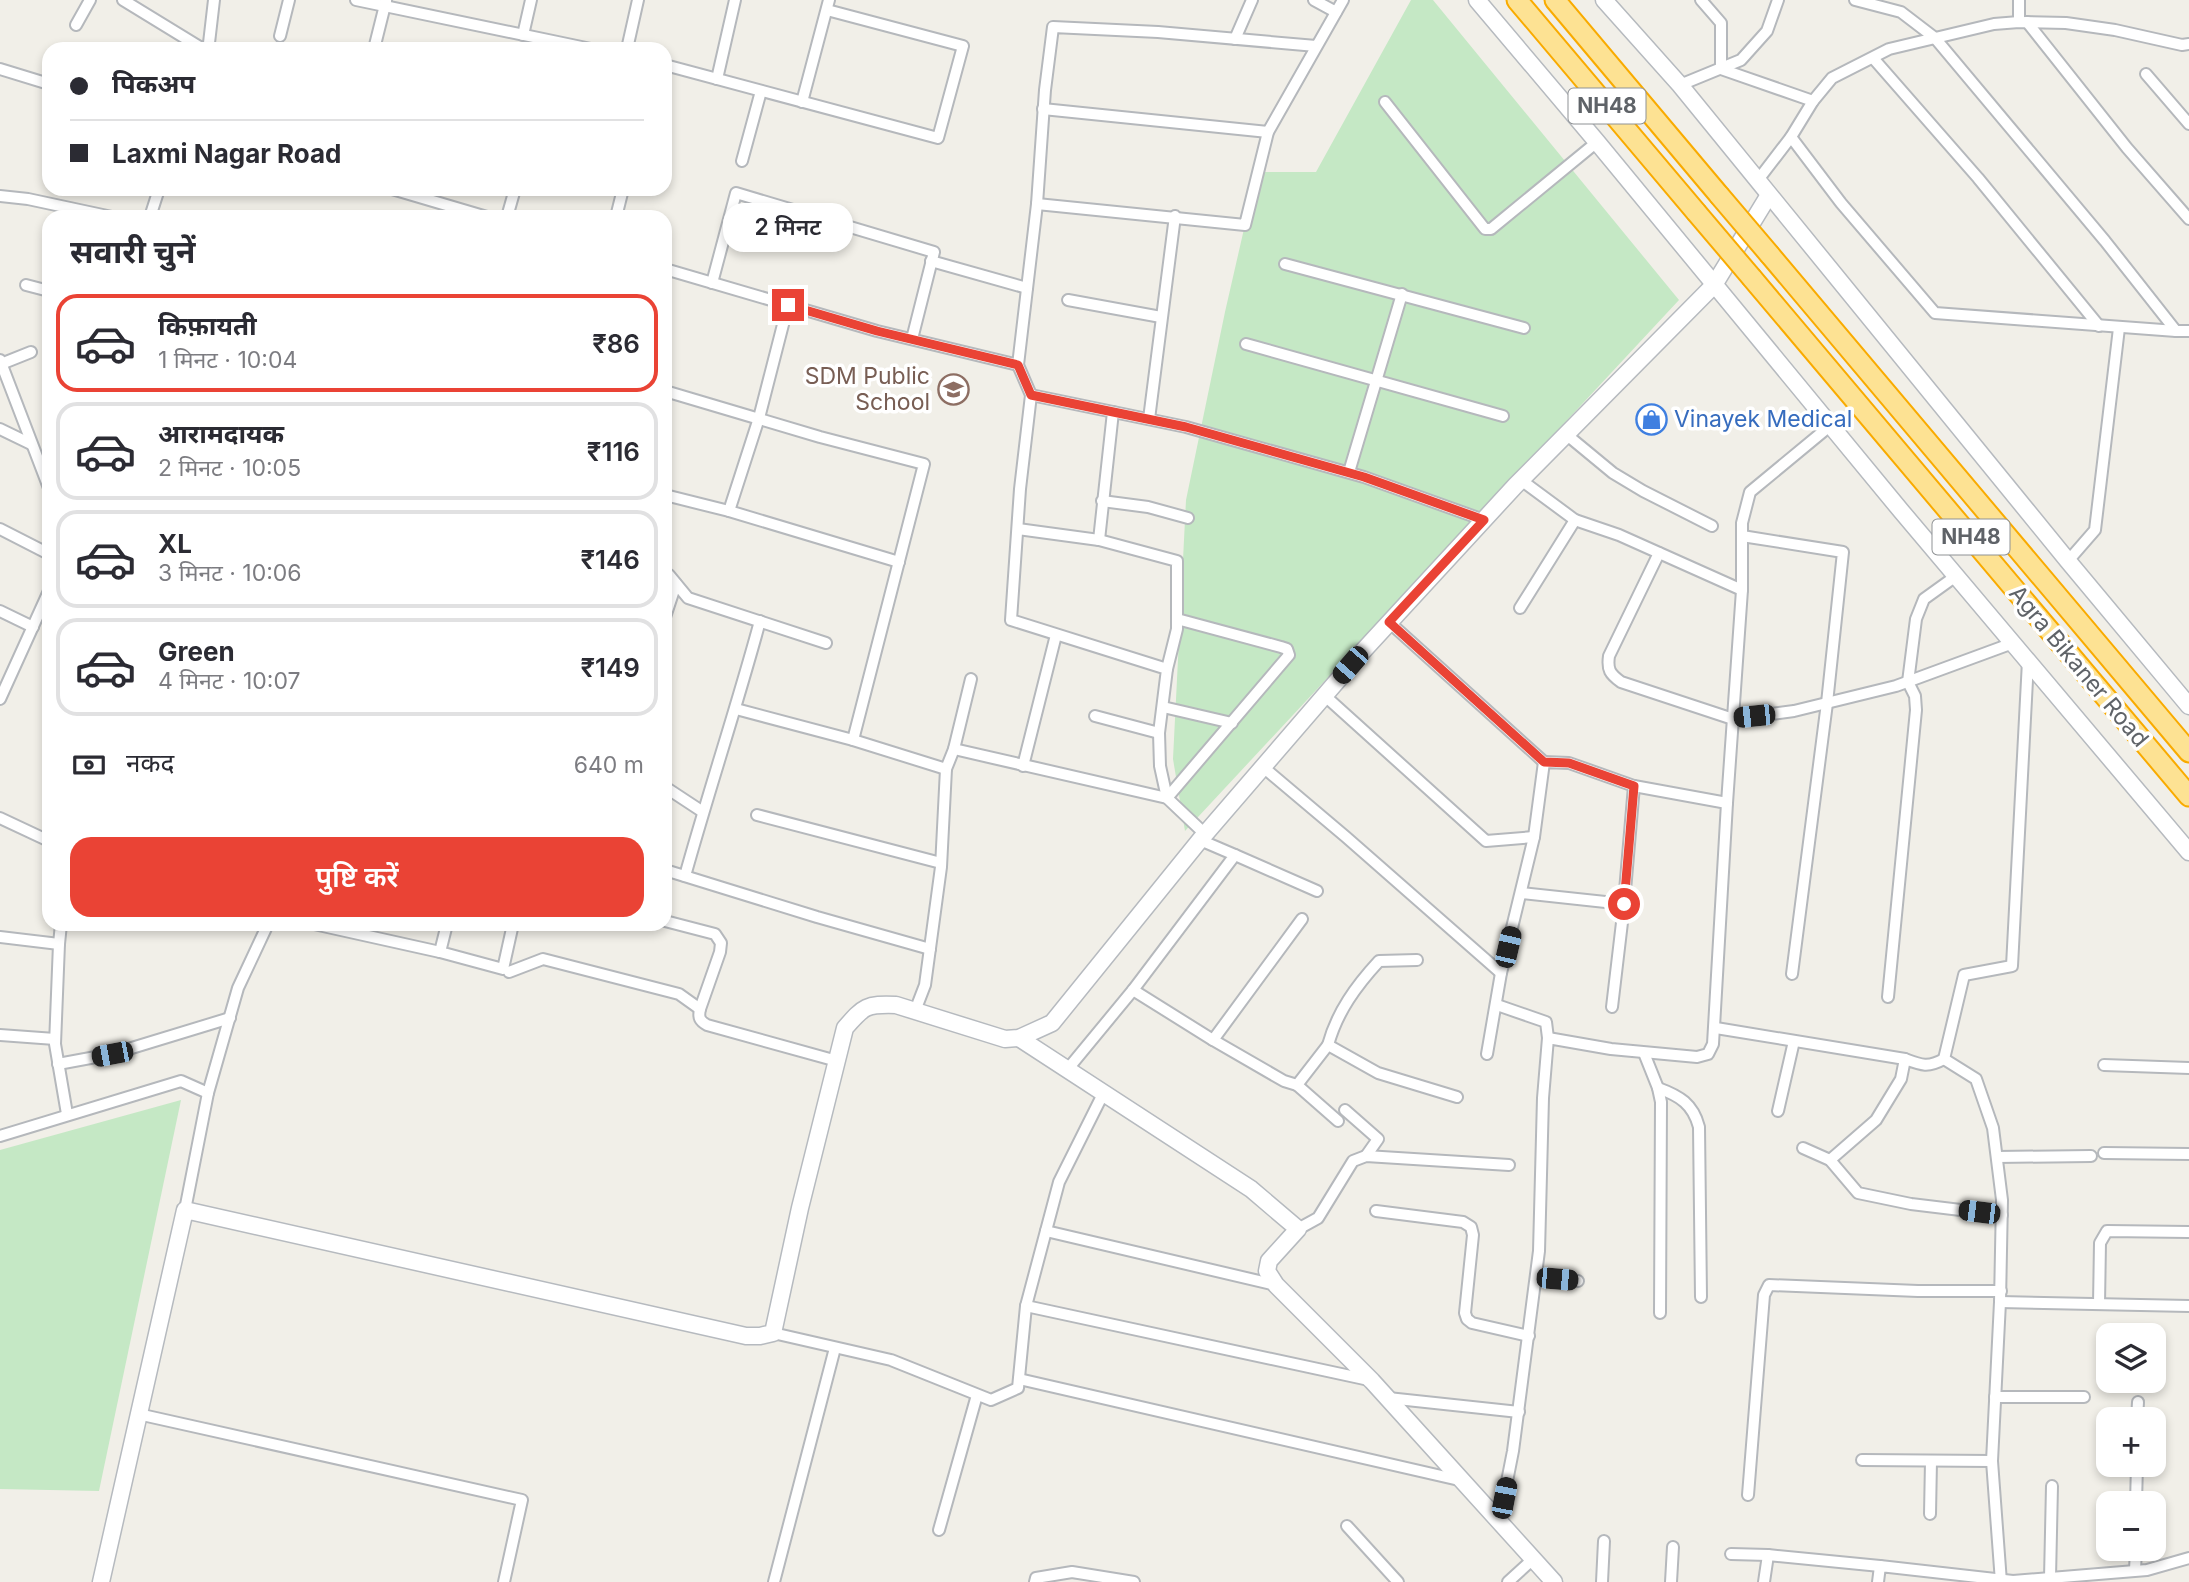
<!DOCTYPE html>
<html lang="hi">
<head>
<meta charset="utf-8">
<style>
	body { margin:0; font-family:Inter,"Noto Sans Devanagari",sans-serif; background:#f2f2f3; color:#2b2b33; height:100vh; display:flex; flex-direction:column; font-size:26px; white-space:nowrap }
	* { box-sizing:border-box; margin:0 }
	p { font-size:23px; color:#7c7c81 }
	.icon { flex:none; width:38px; height:38px; fill:none; stroke:currentColor; stroke-width:2; stroke-linecap:round; stroke-linejoin:round }
	.map { position:relative; flex:1; overflow:hidden }
	.drawer { position:absolute; left:42px; top:210px; width:630px; height:721px; display:flex; flex-direction:column; background:#fff; border-radius:21px; box-shadow:0 4px 10px #0003 }
	.drawer>* { flex:none }
	.guide { position:absolute; left:42px; top:42px; width:630px; height:154px; border-radius:21px; box-shadow:0 4px 10px #0003; display:grid; align-content:center; height:154px; padding:0 28px; background:#fff }
	.buttons { position:absolute; left:2096px; top:1323px; display:grid; gap:14px }
	.buttons a { display:grid; place-items:center; width:70px; height:70px; border-radius:14px; background:#fff; box-shadow:0 4px 10px #0003; font-size:35px }
	.end { position:absolute; width:32px; height:32px; margin:-16px; border:9px solid #ea4335; background:#fff; box-shadow:0 0 0 4px #fff }
	.from { border-radius:50% }
	.bubble { position:absolute; height:49px; border-radius:21px; background:#fff; box-shadow:0 4px 10px #0003; font-size:23px; font-weight:600; line-height:49px; text-align:center }
	.car { position:absolute; width:21px; height:42px; margin:-21px -10px; border-radius:9px; box-shadow:0 0 5px 2px #0007; background:linear-gradient(#222 24%,#8ab4d8 0 40%,#222 0 76%,#8ab4d8 0 86%,#222 0) }
	.guide b { display:flex; align-items:center; gap:24px; height:66px; font-size:26px }
	.guide b+b { border-top:2px solid #e1e1e2 }
	.guide i { width:18px; height:18px; background:#2b2b33 }
	ul { padding:0; list-style:none }
	li { display:flex; align-items:center; gap:21px; height:98px; margin:0 14px 10px; padding:0 14px; border:4px solid #e1e1e2; border-radius:21px }
	li div { flex:1 }
	li b { display:block; font-size:26px }
	li em { font-style:normal; font-weight:600 }
	li.active { border-color:#ea4335 }
	li>.icon { width:63px; height:63px; stroke-width:1.5 }
	h2 { padding:0 28px; font-size:32px; line-height:84px }
	.pay { display:flex; align-items:center; gap:18px; height:77px; padding:0 28px; font-size:26px }
	.pay p { margin-inline-start:auto }
	.primary-button { display:flex; gap:14px; margin-top:auto; padding:14px 28px }
	.primary-button a { flex:1; height:80px; border-radius:21px; background:#ea4335; color:#fff; font-size:28px; font-weight:600; line-height:80px; text-align:center }
	.map>svg:first-child { display:block }
	.green { fill:#c5e8c5 }
	.lines { fill:none; stroke-linecap:round; stroke-linejoin:round }
	.street-casing { stroke:#b5b8bc; stroke-width:14 }
	.secondary-casing { stroke:#b6babf; stroke-width:19 }
	.highway-casing { stroke:#f9ab00; stroke-width:23 }
	.street { stroke:#fff; stroke-width:10 }
	.secondary { stroke:#fff; stroke-width:16 }
	.highway { stroke:#fde293; stroke-width:19 }
	.highway-bridge-casing { stroke:#f9ab00; stroke-width:23; stroke-linecap:butt }
	.highway-bridge { stroke:#fde293; stroke-width:19 }
	.route { stroke:#ea4335; stroke-width:9 }
	.labels { text-anchor:middle; stroke-width:7; stroke-linejoin:round; paint-order:stroke }
	.shield { fill:#fff; stroke:#8f9295; stroke-width:2 }
	.shield-label { font-size:21px; font-weight:bold; fill:#5f6368 }
	.education-label { font-size:23px; fill:#785e54; stroke:#fff; text-anchor:end }
	.shop-label { font-size:23px; fill:#366cbe; stroke:#fff; text-anchor:start }
	.street-label { font-size:23px; fill:#5f6368; stroke:#fff }
</style>
</head>
<body>
<div class="map">
<svg width="2189" height="1582" viewBox="0 0 2189 1582">
	<rect width="100%" height="100%" fill="#f1efe8"/>
	<g class="green">
		<polygon points="1411,0 1433,0 1679,300 1185,831 1173,759 1186,500 1225,312 1257,172 1316,172"/>
		<polygon points="181,1100 99,1491 0,1489 0,1150"/>
	</g>
	<g class="lines">
		<defs>
			<g id="street">
				<polyline points="123,0 203,49 208,48 209,43 214,0"/>
				<polyline points="356,0 591,49"/>
				<polyline points="1314,0 1336,12"/>
				<polyline points="1701,0 1721,23 1721,69 1813,101"/>
				<polyline points="1855,0 1901,12 1935,38 2105,241 2176,331 2189,331"/>
				<polyline points="2019,22 2019,0"/>
				<polyline points="2027,22 2127,148 2189,219"/>
				<polyline points="76,25 90,0"/>
				<polyline points="523,35 531,0"/>
				<polyline points="280,36 289,0"/>
				<polyline points="1235,39 1252,0"/>
				<polyline points="374,49 386,1"/>
				<polyline points="627,49 638,0"/>
				<polyline points="1873,58 1978,178 2099,326"/>
				<polyline points="665,65 938,138 963,46 827,10"/>
				<polyline points="0,69 49,84"/>
				<polyline points="2146,74 2189,124"/>
				<polyline points="717,79 735,0"/>
				<polyline points="1680,85 1741,60 1767,31 1778,0"/>
				<polyline points="802,102 829,0"/>
				<polyline points="1385,102 1485,229 1491,229 1597,142"/>
				<polyline points="1043,109 1268,132"/>
				<polyline points="1791,137 1841,203 1935,313 2176,331"/>
				<polyline points="742,161 761,91"/>
				<polyline points="1758,180 1791,137 1813,101 1832,78 1889,49 1994,24 2019,22 2066,23 2115,30 2182,45 2189,44"/>
				<polyline points="392,189 487,217"/>
				<polyline points="0,196 28,199 112,217"/>
				<polyline points="1037,204 1045,90 1053,27 1158,32 1316,46"/>
				<polyline points="150,217 159,189"/>
				<polyline points="507,217 515,189"/>
				<polyline points="616,217 623,189"/>
				<polyline points="931,261 1027,288"/>
				<polyline points="1285,264 1524,328"/>
				<polyline points="665,269 877,331 1018,365"/>
				<polyline points="712,283 736,193 934,252 912,339"/>
				<polyline points="26,285 49,291"/>
				<polyline points="1068,300 1161,317"/>
				<polyline points="788,305 759,418 729,511 899,562"/>
				<polyline points="1246,344 1503,416"/>
				<polyline points="0,360 49,488"/>
				<polyline points="1,364 31,352"/>
				<polyline points="665,391 820,437 924,464 853,740"/>
				<polyline points="1031,395 1186,427 1364,477 1484,520"/>
				<polyline points="1149,419 1175,216"/>
				<polyline points="0,429 31,444"/>
				<polyline points="1567,435 1613,473 1643,491 1712,526"/>
				<polyline points="1349,472 1402,294"/>
				<polyline points="1521,480 1575,520 1619,535 1742,590"/>
				<polyline points="665,495 729,511"/>
				<polyline points="1102,501 1148,507 1188,518"/>
				<polyline points="0,529 49,554"/>
				<polyline points="1018,529 1099,540 1177,561 1177,629 1167,669"/>
				<polyline points="1742,536 1843,552 1827,703 1792,974"/>
				<polyline points="1099,540 1113,412"/>
				<path d="M1659,553L1609,656C1607,670 1610,674 1621,682L1733,719L1794,711L1896,686L2013,643"/>
				<polyline points="2068,561 2095,530 2119,328"/>
				<polyline points="665,574 669,575 688,598 826,643"/>
				<polyline points="1520,608 1575,520"/>
				<polyline points="0,611 33,627"/>
				<polyline points="665,617 676,584"/>
				<polyline points="1389,622 1544,762"/>
				<polyline points="1324,695 1486,841 1534,837"/>
				<polyline points="0,699 49,591"/>
				<polyline points="1163,707 1232,723"/>
				<polyline points="736,709 853,740 946,769"/>
				<polyline points="1095,716 1159,733"/>
				<polyline points="954,749 1167,798 1205,834"/>
				<polyline points="1023,766 1056,635"/>
				<polyline points="1263,767 1346,837 1501,973"/>
				<polyline points="665,787 703,812"/>
				<polyline points="1167,798 1160,766 1159,733 1167,669 1011,620 1020,489 1031,395 1018,365 1037,204 1245,225 1268,132 1343,0"/>
				<polyline points="1167,798 1289,655 1287,649 1281,647 1177,619"/>
				<polyline points="1727,803 1742,590 1742,523 1750,492 1831,425"/>
				<polyline points="757,815 941,863"/>
				<polyline points="0,818 49,841"/>
				<polyline points="1235,855 1317,891"/>
				<polyline points="665,870 817,917 930,949"/>
				<path d="M685,876C709,790 737,706 760,621"/>
				<polyline points="1521,893 1624,904"/>
				<path d="M665,921L715,934L721,943L720,952L700,1009C698,1018 700,1021 707,1025L837,1061"/>
				<polyline points="314,924 440,952"/>
				<polyline points="447,924 440,952 503,969 513,924"/>
				<polyline points="0,937 59,944 55,1044 67,1114"/>
				<polyline points="59,944 61,924"/>
				<polyline points="509,972 543,959 679,994 700,1009"/>
				<polyline points="1133,990 1213,1040 1284,1081 1297,1085 1328,1045 1378,1073 1457,1097"/>
				<polyline points="1888,997 1916,710 1915,696 1908,682 1916,619 1924,599 1956,576"/>
				<polyline points="1497,1005 1546,1022 1548,1038"/>
				<polyline points="915,1011 925,985 941,867 946,769 954,749 971,679"/>
				<polyline points="1716,1028 1905,1059"/>
				<polyline points="0,1035 55,1039"/>
				<polyline points="1213,1040 1302,919"/>
				<path d="M1328,1045C1337,1012 1356,986 1379,961L1417,960"/>
				<polyline points="1644,1053 1658,1088 1661,1102 1660,1313"/>
				<polyline points="1487,1054 1501,973 1534,837 1544,762 1569,763 1634,786 1623,914 1612,1007"/>
				<polyline points="58,1064 112,1054 230,1018"/>
				<polyline points="2104,1065 2189,1068"/>
				<polyline points="1067,1070 1133,990 1235,855 1200,840"/>
				<polyline points="1297,1085 1338,1121"/>
				<path d="M1658,1088C1680,1096 1693,1104 1699,1127L1701,1297"/>
				<polyline points="1345,1110 1378,1139 1366,1156"/>
				<polyline points="1778,1111 1794,1041"/>
				<polyline points="0,1136 181,1081 208,1093"/>
				<polyline points="1803,1148 1830,1160 1858,1193 1911,1204 2002,1215"/>
				<polyline points="2104,1153 2189,1154"/>
				<polyline points="1997,1157 2091,1156"/>
				<path d="M1830,1160L1876,1120L1901,1079L1905,1059C1921,1065 1928,1068 1944,1059"/>
				<polyline points="185,1210 208,1093 238,988 268,924"/>
				<polyline points="1376,1211 1463,1222 1471,1227 1473,1235 1465,1313 1467,1319 1472,1323 1529,1336"/>
				<polyline points="1298,1229 1318,1218 1353,1161 1366,1156 1509,1165"/>
				<polyline points="1046,1231 1276,1285"/>
				<polyline points="1537,1278 1578,1281"/>
				<polyline points="2000,1302 2189,1306"/>
				<polyline points="2099,1304 2100,1243 2107,1231 2189,1232"/>
				<polyline points="1026,1306 1369,1380"/>
				<polyline points="773,1333 891,1360 991,1400 1018,1388 1026,1306 1059,1182 1103,1094"/>
				<polyline points="1019,1379 1459,1480"/>
				<polyline points="1995,1397 2084,1397"/>
				<polyline points="1388,1398 1519,1412"/>
				<polyline points="138,1414 522,1500 504,1582"/>
				<polyline points="2137,1419 2138,1402"/>
				<polyline points="1862,1460 1992,1461"/>
				<polyline points="1748,1495 1764,1295 1769,1285 1918,1291 2001,1291"/>
				<polyline points="2136,1503 2137,1465"/>
				<polyline points="1930,1514 1931,1461"/>
				<polyline points="1499,1522 1513,1451 1539,1251 1543,1098 1548,1038 1611,1049 1697,1057 1708,1054 1713,1044 1727,803 1634,786"/>
				<polyline points="1347,1526 1398,1582"/>
				<polyline points="939,1530 977,1395"/>
				<polyline points="1731,1554 1768,1555"/>
				<polyline points="2135,1570 2136,1549"/>
				<polyline points="2050,1578 2052,1486"/>
				<polyline points="774,1582 835,1348"/>
				<polyline points="1035,1582 1036,1578 1072,1572 1134,1582"/>
				<polyline points="1508,1582 1533,1559"/>
				<polyline points="1602,1582 1604,1541"/>
				<polyline points="1671,1582 1673,1547"/>
				<polyline points="1764,1582 1768,1555 1880,1566"/>
				<polyline points="1878,1582 1880,1566 2013,1581 2147,1570 2189,1558"/>
				<polyline points="2001,1582 1992,1461 2000,1302 2002,1200 1993,1128 1976,1079 1944,1059 1964,975 2012,966 2028,661"/>
			</g>
			<g id="secondary">
				<polyline points="1477,0 1597,142 1902,512 2189,852"/>
				<polyline points="1604,0 1680,85 2068,561 2189,706"/>
				<polyline points="1019,1038 1251,1189 1298,1229 1269,1261 1267,1271 1276,1285 1372,1381 1554,1582"/>
				<path d="M101,1582L185,1210L746,1336H760L773,1333L800,1208L845,1028C864,1006 866,1004 896,1005L1005,1039L1019,1038L1052,1023L1200,840L1363,651L1515,486L1714,285L1769,195"/>
			</g>
			<g id="highway">
				<polyline points="1517,0 1696,212"/>
				<polyline points="1555,0 1719,195"/>
				<polyline points="1770,255 2189,752"/>
				<polyline points="1752,278 2189,796"/>
			</g>
		</defs>
		<use href="#street" class="street-casing"/>
		<use href="#secondary" class="secondary-casing"/>
		<use href="#highway" class="highway-casing"/>
		<use href="#street" class="street"/>
		<use href="#secondary" class="secondary"/>
		<use href="#highway" class="highway"/>
		<defs>
			<g id="highway-bridge">
				<polyline points="1719,195 1770,255"/>
				<polyline points="1696,212 1752,278"/>
			</g>
		</defs>
		<use href="#highway-bridge" class="highway-bridge-casing"/>
		<use href="#highway-bridge" class="highway-bridge"/>
	</g>
	<g class="lines">
		<polyline class="route" points="788,305 877,331 1018,365 1031,395 1186,427 1364,477 1484,520 1389,622 1544,762 1569,763 1634,786 1624,904"/>
	</g>
	<defs>
		<symbol id="school-ring" viewBox="-11 -11 22 22"><circle r="9.5" fill="#fff" stroke="#8d6e63" stroke-width="1.5"/><path d="M0-5L7-2L0 1L-7-2ZM-4 1L0 2.5L4 1V4Q0 6-4 4Z" fill="#8d6e63"/></symbol>
		<symbol id="shop-ring" viewBox="-11 -11 22 22"><circle r="9.5" fill="#fff" stroke="#3f7fe0" stroke-width="1.5"/><path d="M-5-2.5h2.3a2.7 3.5 0 0 1 5.4 0H5L5.5 6h-11ZM-1.5-2.5h3a1.5 2.3 0 0 0-3 0Z" fill="#3f7fe0"/></symbol>
	</defs>
	<g fill-rule="evenodd">
		<use href="#school-ring" x="936" y="372" width="35" height="35"/>
		<use href="#shop-ring" x="1634" y="402" width="35" height="35"/>
	</g>
	<g class="labels">
		<g class="shield">
			<rect x="1568.5" y="88.5" width="77" height="35" rx="5"/>
			<rect x="1932.5" y="519.5" width="77" height="35" rx="5"/>
		</g>
		<g class="shield-label">
			<text x="1607" y="113">NH48</text>
			<text x="1971" y="544">NH48</text>
		</g>
		<g class="education-label">
			<text x="930" y="384">SDM Public<tspan x="930" dy="26">School</tspan></text>
		</g>
		<g class="shop-label">
			<text x="1674" y="427">Vinayek Medical</text>
		</g>
		<g class="street-label">
			<text transform="translate(2079 666) rotate(50)" y="8">Agra Bikaner Road</text>
		</g>
	</g>
</svg>
<div class="buttons">
<a><svg class="icon" aria-label="layers" viewBox="0 0 24 24"><path d="M12 4l9 5-9 5-9-5zM3 14l9 5 9-5"/></svg></a>
<a>+</a>
<a>−</a>
</div>
<i class="end from" style="left:1624px;top:904px"></i>
<i class="end" style="left:788px;top:305px"></i>
<div class="bubble" style="left:723px;top:203px;width:130px">2 मिनट</div>
<i class="car" style="left:1350px;top:665px;rotate:221deg"></i>
<i class="car" style="left:1754px;top:716px;rotate:264deg"></i>
<i class="car" style="left:1508px;top:947px;rotate:13deg"></i>
<i class="car" style="left:112px;top:1054px;rotate:259deg"></i>
<i class="car" style="left:1979px;top:1212px;rotate:277deg"></i>
<i class="car" style="left:1557px;top:1279px;rotate:95deg"></i>
<i class="car" style="left:1504px;top:1498px;rotate:11deg"></i>
<div class="guide">
<b><i class="from"></i>पिकअप</b>
<b><i></i>Laxmi Nagar Road</b>
</div>
<section class="drawer">
<h2>सवारी चुनें</h2>
<ul>
<li class="active"><svg class="icon" aria-label="car" viewBox="0 0 24 24"><path d="M5 17H2v-5l4-1 3-4h7l3 4 3 1v5h-3M9 17h6M6 11h13"/><circle cx="7" cy="17" r="2"/><circle cx="17" cy="17" r="2"/></svg><div><b>किफ़ायती</b><p>1 मिनट · 10:04</p></div><em>₹86</em></li>
<li><svg class="icon" aria-label="car" viewBox="0 0 24 24"><path d="M5 17H2v-5l4-1 3-4h7l3 4 3 1v5h-3M9 17h6M6 11h13"/><circle cx="7" cy="17" r="2"/><circle cx="17" cy="17" r="2"/></svg><div><b>आरामदायक</b><p>2 मिनट · 10:05</p></div><em>₹116</em></li>
<li><svg class="icon" aria-label="car" viewBox="0 0 24 24"><path d="M5 17H2v-5l4-1 3-4h7l3 4 3 1v5h-3M9 17h6M6 11h13"/><circle cx="7" cy="17" r="2"/><circle cx="17" cy="17" r="2"/></svg><div><b>XL</b><p>3 मिनट · 10:06</p></div><em>₹146</em></li>
<li><svg class="icon" aria-label="car" viewBox="0 0 24 24"><path d="M5 17H2v-5l4-1 3-4h7l3 4 3 1v5h-3M9 17h6M6 11h13"/><circle cx="7" cy="17" r="2"/><circle cx="17" cy="17" r="2"/></svg><div><b>Green</b><p>4 मिनट · 10:07</p></div><em>₹149</em></li>
</ul>
<div class="pay"><svg class="icon" aria-label="cash" viewBox="0 0 24 24"><path d="M3 7h18v10H3z"/><circle cx="12" cy="12" r="2"/></svg>नकद<p>640 m</p></div>
<div class="primary-button"><a>पुष्टि करें</a></div>
</section>
</div>
</body>
</html>
